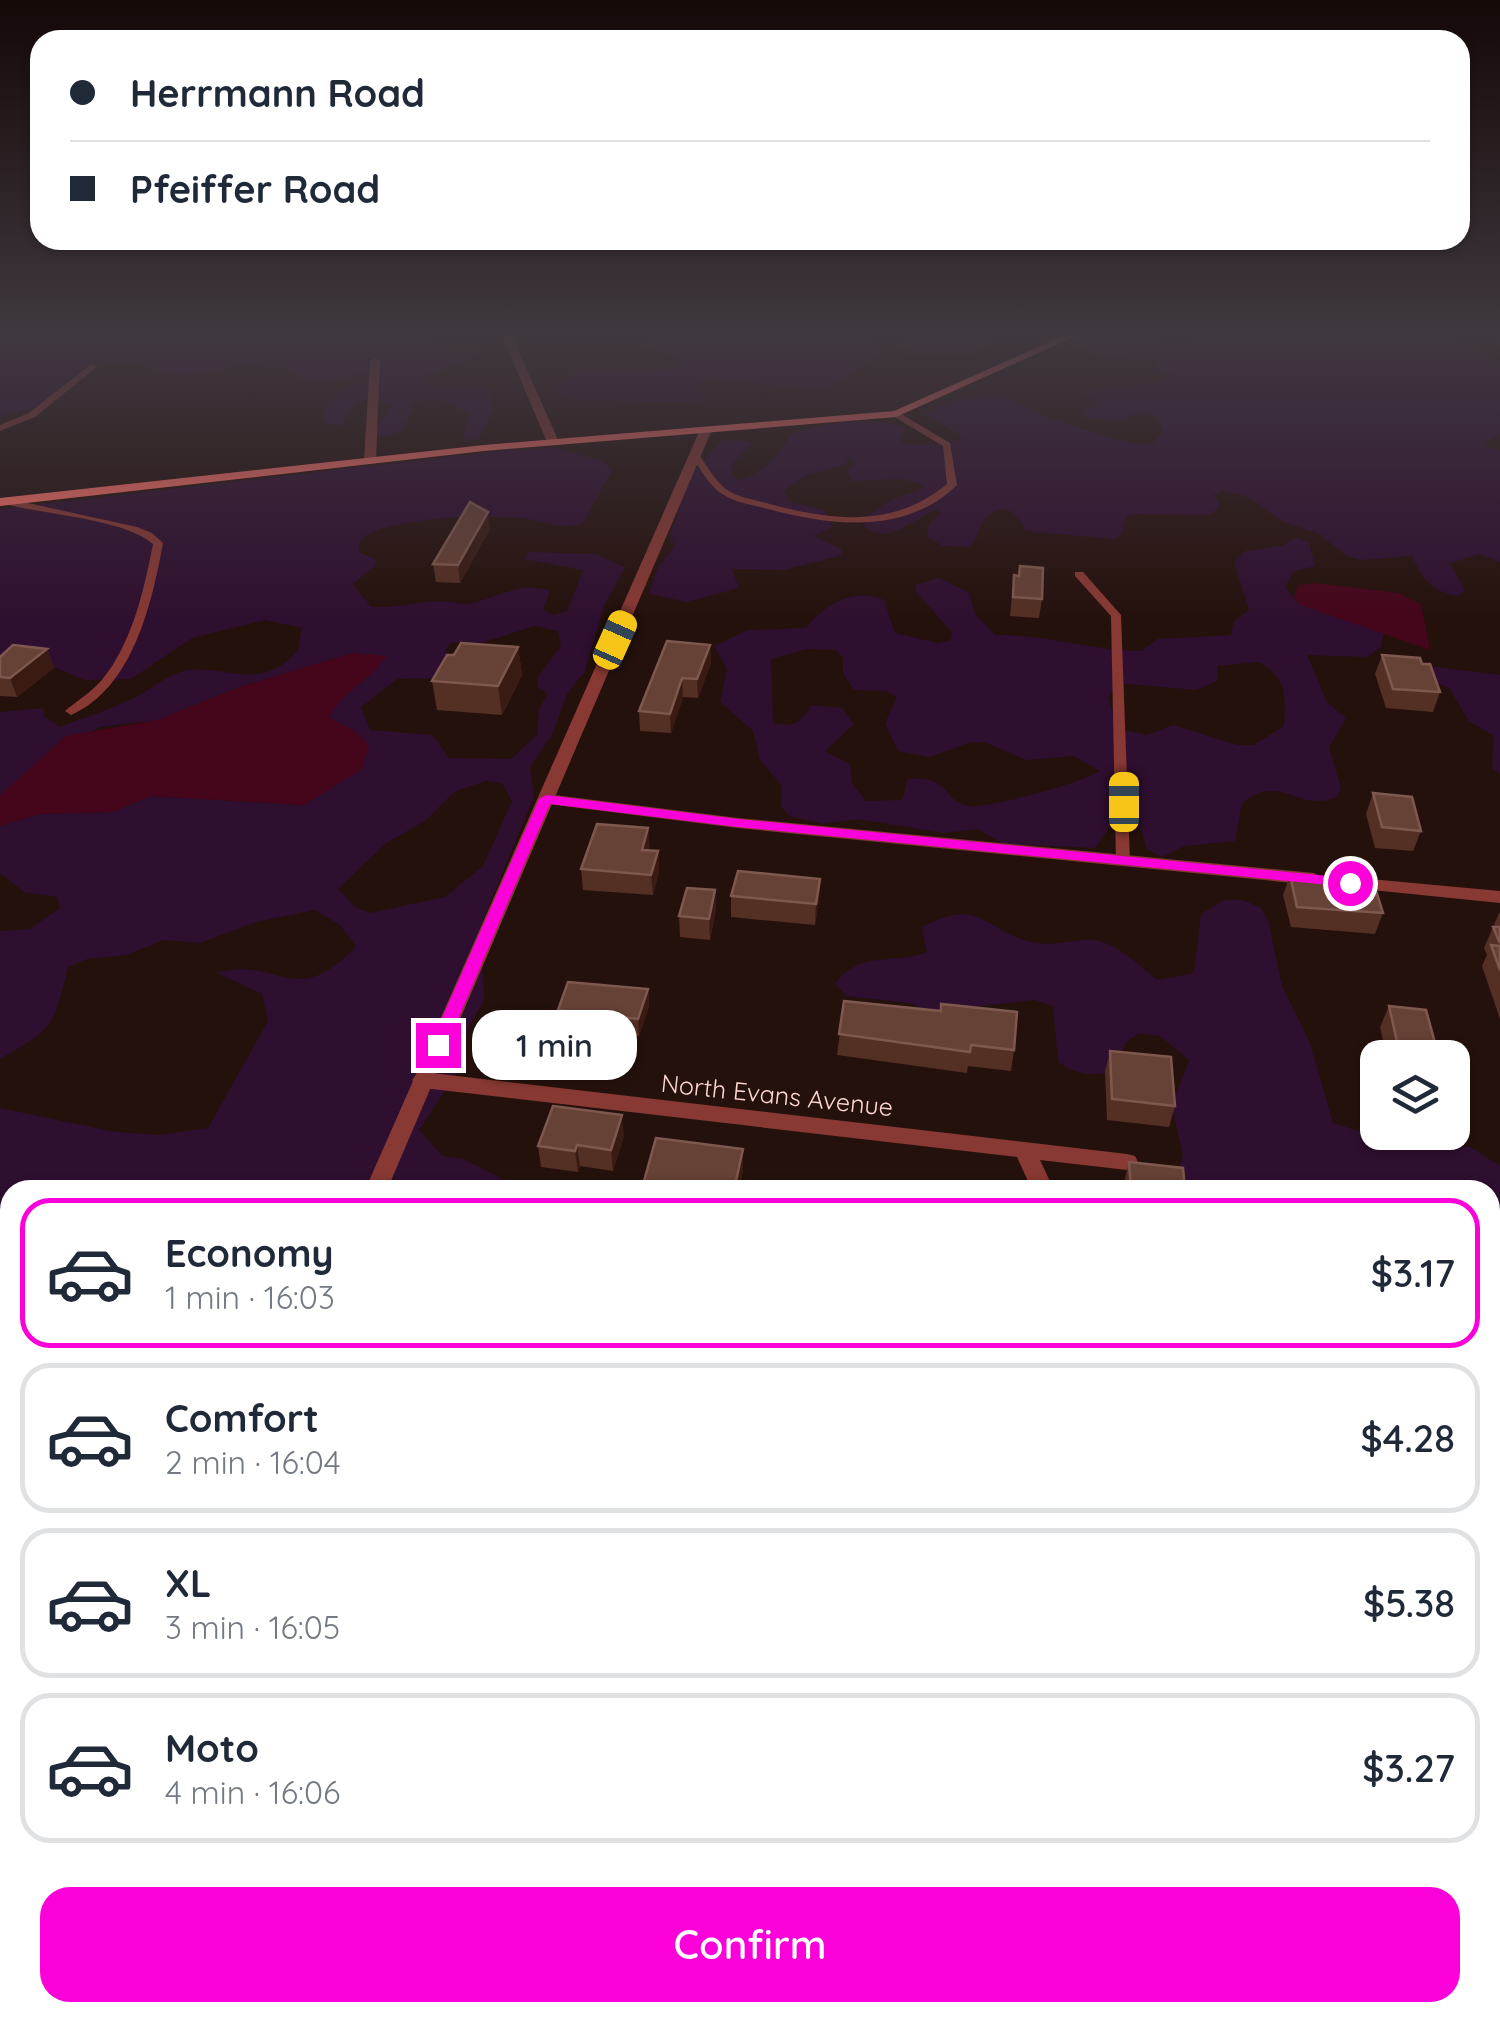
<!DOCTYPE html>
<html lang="en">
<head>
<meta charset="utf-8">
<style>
	body { margin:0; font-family:Quicksand,sans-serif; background:#f6f6f7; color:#1f2937; height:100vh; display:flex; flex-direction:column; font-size:38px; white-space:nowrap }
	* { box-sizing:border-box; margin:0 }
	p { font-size:32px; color:#747a83 }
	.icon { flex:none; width:55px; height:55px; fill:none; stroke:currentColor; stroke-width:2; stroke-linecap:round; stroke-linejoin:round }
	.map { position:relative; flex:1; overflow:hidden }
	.sheet { position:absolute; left:0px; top:1180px; width:1500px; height:842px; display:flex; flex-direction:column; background:#fff; border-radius:30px 30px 0 0; box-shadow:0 2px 8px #0004 }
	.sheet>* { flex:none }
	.guide { position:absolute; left:30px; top:30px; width:1440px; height:220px; border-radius:30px; box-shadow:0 2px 8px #0004; display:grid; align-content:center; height:220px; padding:0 40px; background:#fff }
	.controls { position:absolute; left:1360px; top:1040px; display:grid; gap:20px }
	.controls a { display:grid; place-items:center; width:110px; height:110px; border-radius:20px; background:#fff; box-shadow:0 2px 8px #0004; font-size:50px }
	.end { position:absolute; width:45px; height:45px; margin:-22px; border:12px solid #fb00d9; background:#fff; box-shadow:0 0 0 5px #fff }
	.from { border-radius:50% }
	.bubble { position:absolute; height:70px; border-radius:30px; background:#fff; box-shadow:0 2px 8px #0004; font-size:32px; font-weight:600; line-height:70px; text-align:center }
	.car { position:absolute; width:30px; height:60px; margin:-30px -15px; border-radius:12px; box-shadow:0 0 8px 2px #0007; background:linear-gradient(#f5c518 24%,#345 0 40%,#f5c518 0 76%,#345 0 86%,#f5c518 0) }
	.guide b { display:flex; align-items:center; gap:35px; height:95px; font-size:38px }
	.guide b+b { border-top:2px solid #e0e1e3 }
	.guide i { width:25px; height:25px; background:#1f2937 }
	ul { padding:18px 0 0; list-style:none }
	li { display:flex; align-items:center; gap:30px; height:150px; margin:0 20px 15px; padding:0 20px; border:5px solid #e0e1e3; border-radius:30px }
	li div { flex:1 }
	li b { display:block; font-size:38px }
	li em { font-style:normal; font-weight:600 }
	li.on { border-color:#fb00d9 }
	li>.icon { width:90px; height:90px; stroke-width:1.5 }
	.cta { display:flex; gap:20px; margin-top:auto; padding:20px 40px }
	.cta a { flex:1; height:115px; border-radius:30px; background:#fb00d9; color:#fff; font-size:40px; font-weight:600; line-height:115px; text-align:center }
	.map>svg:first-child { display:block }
	.green { fill:#2f0f2f; fill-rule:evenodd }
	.water { fill:#45051a }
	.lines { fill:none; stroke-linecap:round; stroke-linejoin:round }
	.service { fill:#883933; fill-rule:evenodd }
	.minor { fill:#883933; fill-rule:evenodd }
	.tertiary { fill:#883933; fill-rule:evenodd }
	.secondary { fill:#ff7067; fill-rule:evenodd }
	.wall { fill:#542f24 }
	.shaded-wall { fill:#391b13 }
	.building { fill:#664136; stroke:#7e584e; stroke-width:2.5 }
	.route { fill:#fb00d9 }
	.labels { text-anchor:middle; stroke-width:8; stroke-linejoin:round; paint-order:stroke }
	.street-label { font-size:25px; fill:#ffd7d0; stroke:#25110c }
</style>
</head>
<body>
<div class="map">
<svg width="1500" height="2022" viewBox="0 0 1500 2022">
	<rect width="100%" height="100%" fill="#25110c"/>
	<g class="green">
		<path d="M0,336H427L430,347L472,349L477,354C465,367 441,366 425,377L426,383C447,391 470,381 490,390L494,411L479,438L468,441L463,436L469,414L441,399L415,401L403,430L390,436L377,435L374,429L391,408L377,398L356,402L341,426L323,422C328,389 349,387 378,377L372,373C331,379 319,393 285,368L234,365L209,374L168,375L136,363H90L36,407L0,416Z"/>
		<polygon points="646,336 866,336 880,356 825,390 707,379 698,387 704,399 695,403 566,399 552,389 576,371 675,369 680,364 676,357 643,345 650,339"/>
		<polygon points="901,336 988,336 989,342 976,353 911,353 903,347"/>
		<path d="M1091,336L1190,344L1201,336H1500L1438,339L1474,346L1500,365V433L1483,445L1500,450V562L1479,554L1450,563L1465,590L1459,596C1432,592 1423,580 1412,556L1361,560L1347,556L1319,534L1284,522L1246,496L1222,490L1214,494L1220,505L1212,515L1136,514L1126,517L1122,534L1115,539L1025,531C1016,507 997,500 981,525C975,534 979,539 969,547L942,546L927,536L929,524L940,514L937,509C912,519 893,545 864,527L867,516L893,499L922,489L923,485L902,479L851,481L847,472L856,463L849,455L846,464L804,476L784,491L789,502L824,510L833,527L814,536L841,549L843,555L784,570L732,569L739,588L687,602L649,594L657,569L674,546L670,534L690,476L722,440L754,442L731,465L732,475L738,480C763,474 781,456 789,435C820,423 873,414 905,428L899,442C917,447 942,445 961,440L960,435L923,413C945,406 967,393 990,394C1016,395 1033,413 1055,420C1080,427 1129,448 1153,443L1163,431L1158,418L1140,412L1118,421L1084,418L1086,410L1098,403L1084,393C1111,377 1141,397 1172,373L1155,368L1158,361L1091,357V350L1076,344Z"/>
		<path d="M558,448L604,462L612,471L583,523C561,532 544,520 522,518C487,515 383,516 360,541L359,552L376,560L375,566L353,584L371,607C395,608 418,602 442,601C452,601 464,606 473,603C499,596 523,581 550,591L543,610L553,615L567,611L583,570L524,559L528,552L596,554L625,567L604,606L585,671L567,694L552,735L530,767L534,796L481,925L484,1001L468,1028L458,1071L419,1130L442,1156L463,1159L525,1190H10V2012L61,2013L57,2022H0V1108L115,1132L160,1135L208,1128L268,1021L262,994L217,973C278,955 296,1012 356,946L340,925L315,910L256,922L200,943L164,940L126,955L87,959L68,967C53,1028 54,1028 0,1059V931L30,929L60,908L57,897L24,892L0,873V826L39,814L113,812L150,796L304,805L357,733L328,717C344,691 368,682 385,657L353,653L237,688L157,720L99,727L0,795V712L44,708V716L60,727C86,717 115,708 140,695C155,686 170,673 188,670C226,665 262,693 298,650L302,628L265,620L192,638L131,679L84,680L54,667L46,654L0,660V509L509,450ZM534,626L558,631L561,646L537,678L538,687L548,693L539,709L537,735L511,759L449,758L433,735L370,730L361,707L397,679L442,678L451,663L445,649L453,642L481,643ZM486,781L502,783L512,801L483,866L445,897L370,913L355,907L338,889L385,844L426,820L454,792Z"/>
		<path d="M1296,538L1309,542L1315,566L1294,571L1285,587L1298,604L1384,631L1381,647L1367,657L1307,655L1327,702L1346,718L1329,748L1341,787L1338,796C1299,816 1282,770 1242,803L1235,841L1184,846L1162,857L1147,849L1137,816L1120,813L1095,848L1003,844L978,829L944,833L857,819L823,824L789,816L781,806L782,786L760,760L753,731L720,702L727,669L714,646L748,630L806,628C824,605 855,586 884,600L895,633L937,643L951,640L952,632L916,592V585L939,578L969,593L975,614L995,635C1046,634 1092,651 1142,651L1157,639L1231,635L1234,621L1249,610L1234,562L1245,551L1281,546ZM807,649L835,650L843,657V673L854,690L886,691L897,697L885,723L898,751L930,757L968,743L984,742L1026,760L1074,756L1099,771C1083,783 986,809 969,806C941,801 953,776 908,779L902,800L866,801L852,783L850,764L825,751L854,724L842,708L811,705C801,723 793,728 773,723L771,659ZM1258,662C1287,675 1286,697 1284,726L1254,745H1237L1173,725L1147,735L1117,729L1108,697L1119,683L1196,690L1217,681L1218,666Z"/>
		<polygon points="1427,666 1500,675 1500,774 1492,768 1494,736 1469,721 1449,688 1419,676"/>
		<path d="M1224,900H1243L1261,908L1268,920L1282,986L1310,1043L1333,1123L1403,1145L1470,1147L1500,1166V1534L1490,1529V1190H1178L1174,1185L1183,1155L1172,1107L1189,1060L1160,1036L1139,1033L1125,1043L1116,1071C1092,1077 1078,1075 1058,1062L1053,1006L1034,1000L928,1012L910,1003L847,996L835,984C858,950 895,965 927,952L922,927C985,894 983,934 1037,943C1054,946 1074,939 1092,940C1117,942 1138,965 1157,980L1194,973L1201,914Z"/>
		<polygon points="1500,1677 1500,2022 1049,2022 1045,2013 1490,2012 1490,1686"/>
		<polygon points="628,2013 751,2013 741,2022 636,2022"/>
	</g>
	<g class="water">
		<polygon points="1316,583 1398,593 1421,604 1430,650 1298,604 1294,597 1298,585"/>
		<path d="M353,653L386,656C369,682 344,690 329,717L357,733L369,746L362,769L304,805L150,796L113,812L39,814L0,826V795L66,736L157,720L237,688Z"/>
	</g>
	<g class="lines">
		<g class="service">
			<polygon points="91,364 98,366 35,417 0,431 0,425 29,413"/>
			<path d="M896,411L950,443L957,485C906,535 831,526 768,509C754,505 736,503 724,495C709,487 700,467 690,454L697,452C706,464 714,480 726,489C738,498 756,500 770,504C833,521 894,528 947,484L943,446L893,416L892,414Z"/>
			<path d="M5,498L137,527L152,533L163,543C152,603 133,688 71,715L65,711C77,701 90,693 101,681C132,644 144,590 153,544C123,518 42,515 2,503V499Z"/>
			<polygon points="1075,572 1083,572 1121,615 1130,861 1123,865 1116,861 1111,616 1075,576"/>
		</g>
		<g class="minor">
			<polygon points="502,336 512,336 559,442 557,444 547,442"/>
			<polygon points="375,358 380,361 376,460 370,464 364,460 370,361"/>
			<polygon points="546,794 738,818 1314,873 1323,879 1314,885 738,828 540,803 540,795"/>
			<polygon points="1348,877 1500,891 1500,903 1342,887 1339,883 1342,879"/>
			<polygon points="423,1072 1127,1154 1135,1156 1138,1162 1135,1168 1127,1170 1040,1160 1054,1190 1032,1190 1017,1157 423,1088 416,1085 412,1080 416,1075"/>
			<polygon points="1490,1658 1500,1659 1500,1689 1490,1688"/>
		</g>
		<g class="tertiary">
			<polygon points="705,429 711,432 387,1190 365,1190 699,432"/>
			<polygon points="526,2012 564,2012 567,2022 530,2022"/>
		</g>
		<polygon class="secondary" points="1063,336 1076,336 896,417 484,451 0,506 0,498 484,445 894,411"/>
	</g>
	<g class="wall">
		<polygon points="490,529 460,583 436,582 433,564"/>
		<polygon points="1020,566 1042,599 1039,618 1010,616 1014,575 1018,576"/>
		<polygon points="710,645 711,663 698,698 683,697 671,733 640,731 639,711"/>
		<polygon points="518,647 522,675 502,715 437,710 432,681 454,655"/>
		<polygon points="47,649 54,668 17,697 0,696 0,657"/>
		<polygon points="1382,655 1422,664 1440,692 1433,712 1386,708 1375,674"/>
		<polygon points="1373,793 1421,831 1413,851 1375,848 1366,814"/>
		<polygon points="648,828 649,851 658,851 659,872 653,895 583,890 581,869"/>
		<polygon points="1290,875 1383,913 1375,934 1291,927 1283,895"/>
		<polygon points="820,879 819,899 815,925 731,917 731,896"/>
		<polygon points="715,890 716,910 710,940 680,937 679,916"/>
		<polygon points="1499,913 1500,913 1500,1019 1482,966 1487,955 1484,948"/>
		<polygon points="648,989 649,1006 639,1036 560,1027 558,1010"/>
		<polygon points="844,1001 1014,1050 1011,1071 968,1066 967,1073 837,1055"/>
		<polygon points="1389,1006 1437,1050 1434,1058 1387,1058 1380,1027"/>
		<polygon points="1110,1051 1175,1106 1169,1127 1107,1120 1105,1072"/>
		<polygon points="624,1136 613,1171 580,1166 578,1172 541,1167 538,1146"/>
		<polygon points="743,1149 743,1170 739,1190 645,1190 644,1181"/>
		<polygon points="1129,1162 1185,1190 1124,1190 1124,1183"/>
	</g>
	<g class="shaded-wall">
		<polygon points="488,512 490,529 460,583 458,565"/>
		<polygon points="710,645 711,663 698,698 697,679"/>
		<polygon points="518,647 522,675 502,715 498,686"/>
		<polygon points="47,649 54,668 17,697 10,678"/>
		<polygon points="682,678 683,697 671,733 670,714"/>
		<polygon points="648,828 650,849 643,871 642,850"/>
		<polygon points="658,851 659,872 653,895 651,875"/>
		<polygon points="820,879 819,899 815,925 816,904"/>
		<polygon points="715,890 716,910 710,940 709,919"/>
		<polygon points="648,989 649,1006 639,1036 638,1019"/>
		<polygon points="622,1115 624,1136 613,1171 611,1150"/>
		<polygon points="577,1145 580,1166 578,1172 575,1151"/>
		<polygon points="743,1149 743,1170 739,1190 734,1190"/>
	</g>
	<g class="building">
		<polygon points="470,502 488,512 458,565 433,564"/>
		<polygon points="1020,566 1043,568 1042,599 1013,597 1014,575 1019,576"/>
		<polygon points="667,641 710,645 697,679 682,678 670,714 639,711"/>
		<polygon points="461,643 518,647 498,686 432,681 447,655 454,655"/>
		<polygon points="13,645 47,649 10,678 0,677 0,657"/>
		<polygon points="1382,655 1420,658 1422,664 1430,664 1440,692 1393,689"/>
		<polygon points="1373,793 1412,797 1421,831 1382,827"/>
		<polygon points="597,824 648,828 642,850 658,851 651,875 581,869"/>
		<polygon points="738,871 820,879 816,904 731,896"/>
		<polygon points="1290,875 1373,881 1383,913 1297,907"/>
		<polygon points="687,888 715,890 709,919 679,916"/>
		<polygon points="1493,927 1500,927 1500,943"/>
		<polygon points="1491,945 1500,946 1500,970"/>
		<polygon points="568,982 648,989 638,1019 558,1010"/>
		<polygon points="844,1001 941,1011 941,1004 1017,1012 1014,1050 971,1045 970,1052 839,1034"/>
		<polygon points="1389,1006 1426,1010 1437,1050 1398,1046"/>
		<polygon points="1110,1051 1171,1057 1175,1106 1112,1099"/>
		<polygon points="553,1106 622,1115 611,1150 577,1145 575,1151 538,1146"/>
		<polygon points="656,1138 743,1149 734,1190 716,1190 644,1181"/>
		<polygon points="1129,1162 1183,1168 1185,1190 1131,1190"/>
		<polygon points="899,1186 932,1190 899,1190"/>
	</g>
	<linearGradient id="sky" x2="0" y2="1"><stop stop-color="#140907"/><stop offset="0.54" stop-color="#403840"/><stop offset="1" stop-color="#403840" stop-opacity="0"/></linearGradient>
	<rect width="1500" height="619" fill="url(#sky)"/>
	<polygon class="route" points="546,795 738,819 1350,878 1357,883 1350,887 738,827 550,804 447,1045 432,1049 430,1045 539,799"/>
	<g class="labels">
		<g class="street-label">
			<text transform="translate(777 1095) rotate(6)" y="9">North Evans Avenue</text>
		</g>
	</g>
</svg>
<div class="controls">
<a><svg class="icon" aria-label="layers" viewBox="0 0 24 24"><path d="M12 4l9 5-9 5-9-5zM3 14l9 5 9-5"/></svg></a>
</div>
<i class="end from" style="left:1350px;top:883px"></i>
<i class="end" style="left:438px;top:1045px"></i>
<div class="bubble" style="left:472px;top:1010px;width:165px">1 min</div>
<i class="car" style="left:615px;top:640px;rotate:24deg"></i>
<i class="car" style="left:1124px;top:802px;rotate:0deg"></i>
<div class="guide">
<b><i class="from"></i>Herrmann Road</b>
<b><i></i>Pfeiffer Road</b>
</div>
<section class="sheet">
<ul>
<li class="on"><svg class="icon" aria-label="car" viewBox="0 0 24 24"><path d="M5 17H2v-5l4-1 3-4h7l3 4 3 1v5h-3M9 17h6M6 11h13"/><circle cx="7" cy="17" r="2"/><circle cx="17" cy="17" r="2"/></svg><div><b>Economy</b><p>1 min · 16:03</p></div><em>$3.17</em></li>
<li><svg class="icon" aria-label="car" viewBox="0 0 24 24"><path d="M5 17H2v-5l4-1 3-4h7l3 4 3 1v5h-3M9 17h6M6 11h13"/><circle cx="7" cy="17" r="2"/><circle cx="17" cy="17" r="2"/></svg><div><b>Comfort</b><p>2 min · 16:04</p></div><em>$4.28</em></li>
<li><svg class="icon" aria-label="car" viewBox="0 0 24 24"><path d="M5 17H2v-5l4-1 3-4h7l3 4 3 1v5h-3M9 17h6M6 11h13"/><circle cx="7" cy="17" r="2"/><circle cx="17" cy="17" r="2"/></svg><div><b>XL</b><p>3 min · 16:05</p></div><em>$5.38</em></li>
<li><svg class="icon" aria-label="car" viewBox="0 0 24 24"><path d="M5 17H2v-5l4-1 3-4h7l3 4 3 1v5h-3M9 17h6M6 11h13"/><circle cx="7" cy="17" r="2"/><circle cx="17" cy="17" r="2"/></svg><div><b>Moto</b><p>4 min · 16:06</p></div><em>$3.27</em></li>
</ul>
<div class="cta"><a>Confirm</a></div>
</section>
</div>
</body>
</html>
